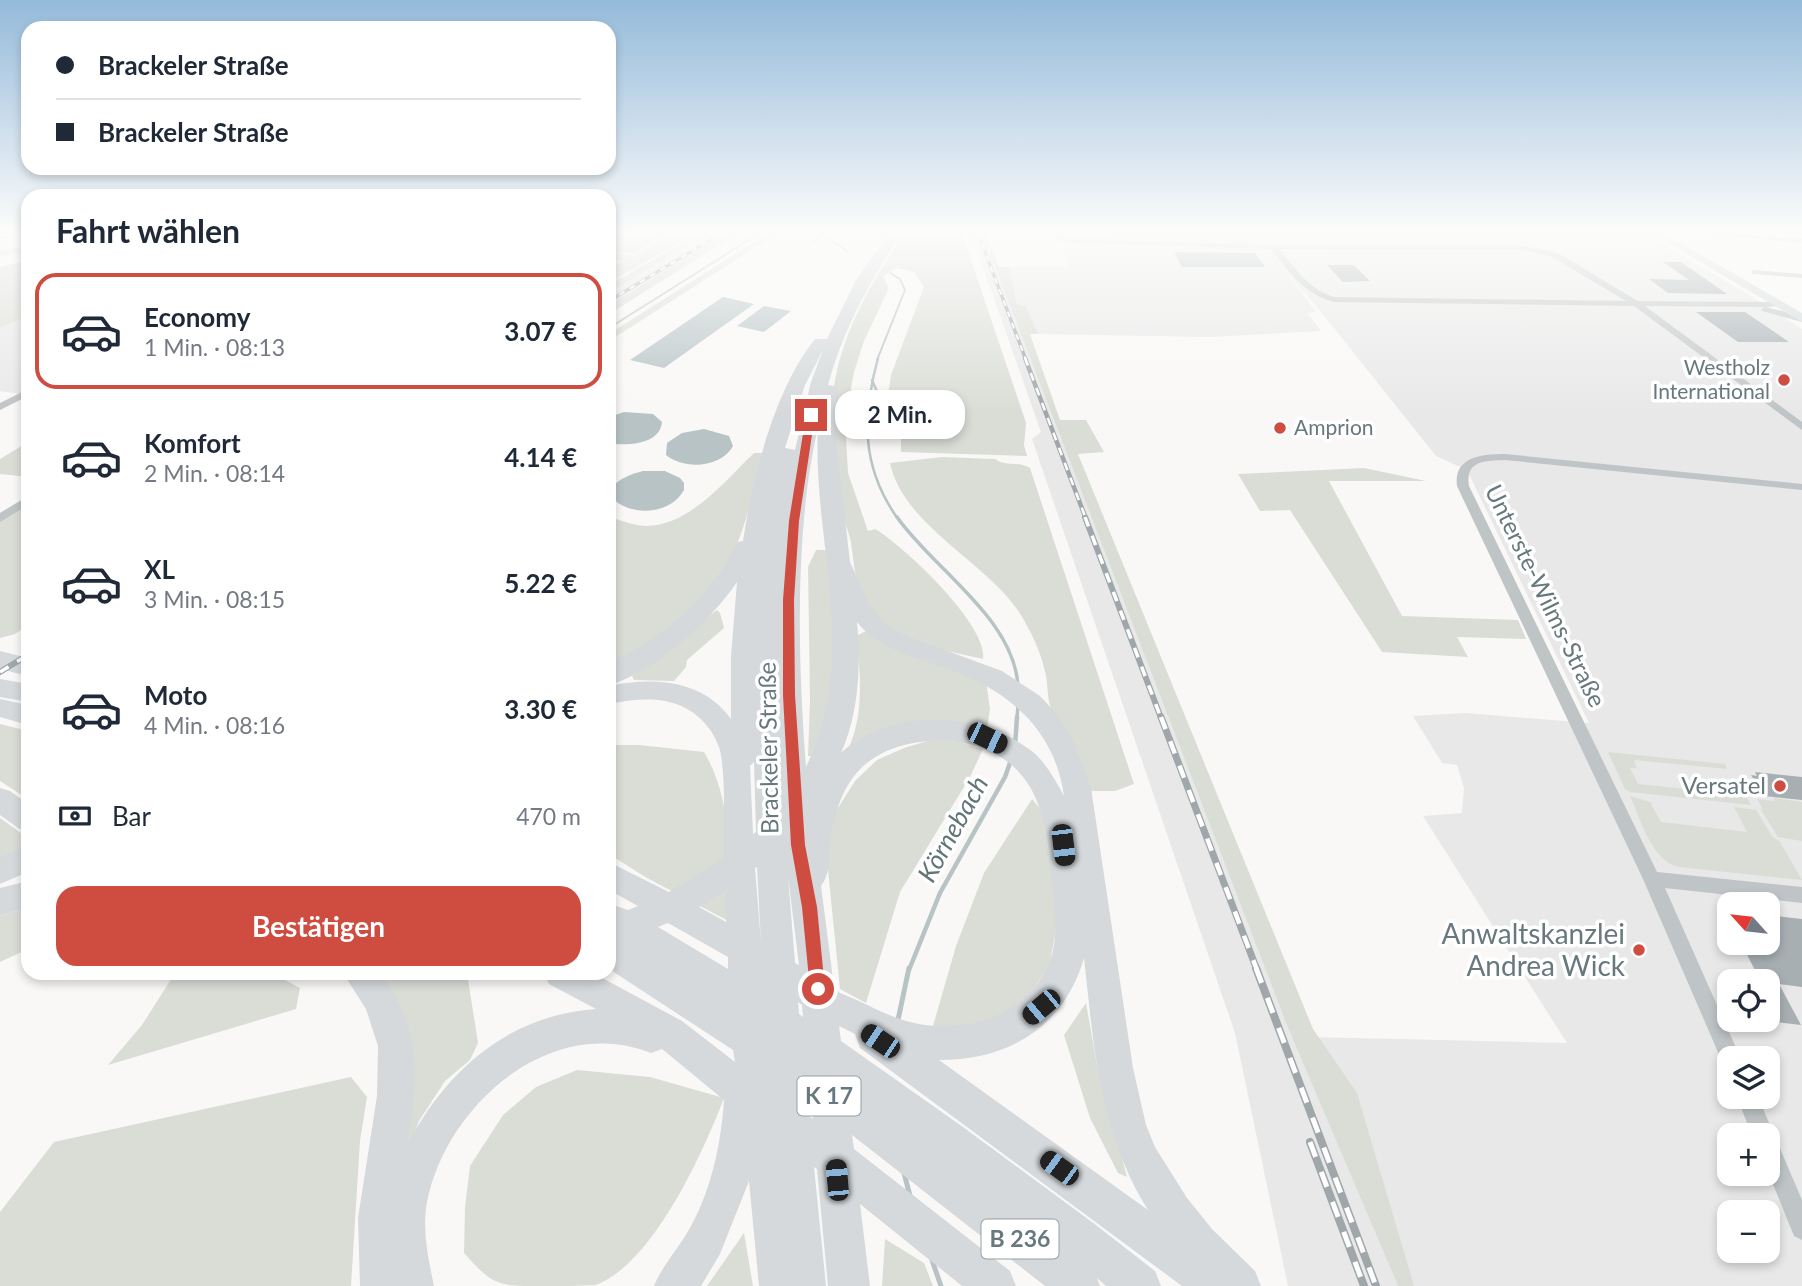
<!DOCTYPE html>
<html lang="de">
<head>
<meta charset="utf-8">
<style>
	body { margin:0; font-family:Lato,sans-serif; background:#f2f2f3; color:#1f2937; height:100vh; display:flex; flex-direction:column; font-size:26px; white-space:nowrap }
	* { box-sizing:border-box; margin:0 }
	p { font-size:23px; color:#747a83 }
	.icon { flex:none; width:38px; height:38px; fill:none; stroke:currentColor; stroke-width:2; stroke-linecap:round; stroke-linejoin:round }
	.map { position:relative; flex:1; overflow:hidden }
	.sheet { position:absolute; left:21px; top:189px; width:595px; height:791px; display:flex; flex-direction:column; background:#fff; border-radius:21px; box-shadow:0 4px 10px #0003 }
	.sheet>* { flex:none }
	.banner { position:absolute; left:21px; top:21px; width:595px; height:154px; border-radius:21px; box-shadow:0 4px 10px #0003; display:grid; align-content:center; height:154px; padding:0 35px; background:#fff }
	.needle { width:46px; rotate:297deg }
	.fabs { position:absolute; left:1717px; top:892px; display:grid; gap:14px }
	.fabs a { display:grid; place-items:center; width:63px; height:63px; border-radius:14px; background:#fff; box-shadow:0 4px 10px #0003; font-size:35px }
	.end { position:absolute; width:32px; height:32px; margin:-16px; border:9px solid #cf4c41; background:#fff; box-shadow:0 0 0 4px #fff }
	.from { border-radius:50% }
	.bubble { position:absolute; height:49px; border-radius:21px; background:#fff; box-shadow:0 4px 10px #0003; font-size:23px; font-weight:700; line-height:49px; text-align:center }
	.car { position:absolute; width:21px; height:42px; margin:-21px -10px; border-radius:9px; box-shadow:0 0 5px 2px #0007; background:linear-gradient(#222 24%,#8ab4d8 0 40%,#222 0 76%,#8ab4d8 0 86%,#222 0) }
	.banner b { display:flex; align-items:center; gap:24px; height:66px; font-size:26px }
	.banner b+b { border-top:2px solid #e0e1e3 }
	.banner i { width:18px; height:18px; background:#1f2937 }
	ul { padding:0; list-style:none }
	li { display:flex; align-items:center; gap:21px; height:116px; margin:0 14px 10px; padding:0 21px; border:4px solid transparent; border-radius:21px }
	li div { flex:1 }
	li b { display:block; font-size:26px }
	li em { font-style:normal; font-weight:700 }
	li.active { border-color:#cf4c41 }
	li>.icon { width:63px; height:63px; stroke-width:1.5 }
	h2 { padding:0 35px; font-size:32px; line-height:84px }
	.pay { display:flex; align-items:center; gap:18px; height:77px; padding:0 35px; font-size:26px }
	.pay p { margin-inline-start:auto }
	.primary-button { display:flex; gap:14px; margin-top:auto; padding:14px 35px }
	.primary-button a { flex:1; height:80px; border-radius:21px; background:#cf4c41; color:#fff; font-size:28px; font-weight:700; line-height:80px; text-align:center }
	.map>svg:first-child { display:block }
	.built { fill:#e7e8e7; fill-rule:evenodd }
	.green { fill:#daddd6 }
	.water { fill:#b7c3c5 }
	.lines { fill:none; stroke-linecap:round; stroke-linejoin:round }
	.stream-far4 { stroke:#b7c3c5; stroke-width:2 }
	.stream-far3 { stroke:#b7c3c5; stroke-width:2.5 }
	.stream-far2 { stroke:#b7c3c5; stroke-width:3.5 }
	.stream-far1 { stroke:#b7c3c5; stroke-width:4.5 }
	.stream { stroke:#b7c3c5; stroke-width:5 }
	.building { fill:#a7afb3 }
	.street { fill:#bfc4c6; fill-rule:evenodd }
	.secondary { fill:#d5d9db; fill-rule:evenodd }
	.highway { fill:#d5d9db; fill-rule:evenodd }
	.rail-far4-casing { stroke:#9fa7aa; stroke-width:3.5 }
	.rail-far3-casing { stroke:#9fa7aa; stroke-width:4.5 }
	.rail-far2-casing { stroke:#9fa7aa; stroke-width:6 }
	.rail-far1-casing { stroke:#9fa7aa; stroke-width:7 }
	.rail-casing { stroke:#9fa7aa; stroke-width:8 }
	.rail-far4 { stroke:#fff; stroke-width:2; stroke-dasharray:6; stroke-linecap:butt }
	.rail-far3 { stroke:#fff; stroke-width:2.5; stroke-dasharray:8; stroke-linecap:butt }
	.rail-far2 { stroke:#fff; stroke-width:3.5; stroke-dasharray:10; stroke-linecap:butt }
	.rail-far1 { stroke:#fff; stroke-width:4.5; stroke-dasharray:13; stroke-linecap:butt }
	.rail { stroke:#fff; stroke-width:5; stroke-dasharray:16; stroke-linecap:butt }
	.route { fill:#cf4c41 }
	.poi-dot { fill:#cf4c41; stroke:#fff; stroke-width:2.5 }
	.labels { text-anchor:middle; stroke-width:7; stroke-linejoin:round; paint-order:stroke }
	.far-poi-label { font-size:21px; fill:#67787e; stroke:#fff; text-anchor:end }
	.shield { fill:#fff; stroke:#95a0a5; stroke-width:2 }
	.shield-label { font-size:23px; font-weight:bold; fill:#67787e }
	.street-label { font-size:24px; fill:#67787e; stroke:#fff }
	.poi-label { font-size:24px; fill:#67787e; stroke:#fff; text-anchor:end }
	.water-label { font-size:26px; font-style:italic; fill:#627678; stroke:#fff }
	.near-poi-label { font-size:28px; fill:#67787e; stroke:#fff; text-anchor:end }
</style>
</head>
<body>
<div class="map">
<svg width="1802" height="1286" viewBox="0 0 1802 1286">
	<rect width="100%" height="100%" fill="#f9f8f7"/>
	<g class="built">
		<polygon points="708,233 727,233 609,305 609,293"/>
		<polygon points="971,233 982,233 1288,1028 1398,1286 1288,1286 1235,1033 1032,439 1041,432"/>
		<path d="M1062,233H1644L1746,293L1802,329V1286H1401L1308,1037L1567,1043L1423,816L1462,813L1464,788L1457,765L1442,763L1413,716L1466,713L1589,723L1467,470L1436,456L1322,313L1286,272L1316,312L1307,313L1321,331L1210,337L1038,334L1026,306L1017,305L1009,267H1067ZM1729,905H1768V943H1729ZM1729,982H1768V1020H1729ZM1729,1059H1768V1097H1729ZM1729,1136H1768V1174H1729ZM1729,1213H1768V1251H1729Z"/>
		<polygon points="28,316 28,395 0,391 0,328"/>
	</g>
	<g class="green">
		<polygon points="609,233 666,233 634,254 609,251"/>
		<polygon points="669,233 696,233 609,283 609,269 623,261 609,258 609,252 635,256"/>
		<polygon points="699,233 708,233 609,293 609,285"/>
		<polygon points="727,233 739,233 609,314 609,305"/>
		<polygon points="768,233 778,233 609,341 609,334"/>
		<path d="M905,233H962L1026,423L1024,445L1027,456L901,452V421H884L891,375L924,287L914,272L896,268L883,276L889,288L864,341L854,372L845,422L848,473L868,531L875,529C903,545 989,626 983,659C949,651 901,644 875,618C855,598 855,568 851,543C849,531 843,520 841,508C836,482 831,432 832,407C835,342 870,284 905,233Z"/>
		<polygon points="982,233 986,233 999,267 1009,267 1017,304 1026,306 1038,334 1030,334 1060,420 1086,420 1104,452 1078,454 1313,1029 1357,1093 1414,1286 1398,1286 1288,1028"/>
		<polygon points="28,260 28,316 0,328 0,267"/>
		<polygon points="28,442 28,477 0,474 0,459"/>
		<path d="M754,453H765C755,486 747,521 734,552C711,605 655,639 609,669V517C621,520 635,526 647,526C690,525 725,481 754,453Z"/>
		<path d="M942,457L995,459C1006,467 1019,461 1030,468L1134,784L1115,791H1089C1084,772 1079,753 1069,735C1063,726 1055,718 1051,708C1047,699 1048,686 1046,676C1042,654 1031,631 1019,612C985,561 903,525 890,463Z"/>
		<polygon points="1364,468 1426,481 1329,481 1402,616 1518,620 1526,639 1457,637 1468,657 1382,652 1290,510 1260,511 1238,474"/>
		<polygon points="28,503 28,625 15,634 0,638 0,521"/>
		<polygon points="816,550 827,550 838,655 818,756 808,756 810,700 808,567"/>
		<polygon points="717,610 720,613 724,628 687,660 686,667 674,681 634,680 632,676"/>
		<path d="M866,631L986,681L990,709L987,729L970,726L844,757C865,721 861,676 856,636Z"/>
		<polygon points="0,724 28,731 28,799 0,781"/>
		<polygon points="934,739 959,742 983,749 970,777 900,892 866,1003 840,989 825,840 836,811 855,781 877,760 904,748"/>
		<path d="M609,745H639L704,752C734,802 729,867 732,923L647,878L609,854Z"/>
		<polygon points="1608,752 1725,764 1727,769 1634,760 1637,768 1630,768 1638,784 1745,795 1751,805 1630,792 1625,789"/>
		<path d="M1630,796L1650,802L1661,822L1747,832L1734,807L1756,810L1772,836L1780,842L1802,880L1679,867C1651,861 1641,819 1630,796Z"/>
		<polygon points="1774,798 1802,802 1802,841 1778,837 1761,810 1762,808 1757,799 1774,801"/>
		<polygon points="1032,799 1042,811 1059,916 1049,966 1028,997 999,1019 965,1030 933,1026 956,946 984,873"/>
		<polygon points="0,818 28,838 28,847 0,862"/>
		<polygon points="28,907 28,949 0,962 0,916"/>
		<polygon points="175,973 272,973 300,988 296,1009 108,1065 142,1025"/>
		<polygon points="375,973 467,973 478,1043 470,1060 445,1081 419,1121 404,1159"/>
		<polygon points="1086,1003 1097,1065 1127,1177 1118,1173 1090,1118 1064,1035"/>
		<path d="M577,1070L650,1077L724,1098C703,1153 653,1263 596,1285C581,1286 558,1286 542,1286C498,1286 493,1286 464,1253L465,1207L470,1166L503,1115L536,1087Z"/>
		<polygon points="351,1077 367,1097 360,1141 351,1286 0,1286 0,1212 54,1142"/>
		<polygon points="744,1233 753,1286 707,1286"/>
		<polygon points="885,1239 924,1263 933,1286 882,1286"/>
	</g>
	<g class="water">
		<polygon points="723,297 754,304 664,368 630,360"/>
		<polygon points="764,306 791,311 764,332 737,326"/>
		<path d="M624,412L653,414L662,422C660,445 626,446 609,443V417Z"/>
		<path d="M704,429L729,436L733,446C721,468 684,470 666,455L667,443L682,433Z"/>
		<path d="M643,471H665L680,478L684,483V490C657,537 563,492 643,471Z"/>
	</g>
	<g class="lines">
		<g class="stream-far4">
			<polyline points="821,233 847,251"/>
			<polyline points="0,238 24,233"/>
			<polyline points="813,242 827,233"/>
			<polyline points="609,328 760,233"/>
			<polyline points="877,360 905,290 900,279 890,273"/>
		</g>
		<g class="stream-far3">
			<path d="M878,358C862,417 861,467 898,519"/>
			<polyline points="872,380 878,394"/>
		</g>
		<g class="stream-far2">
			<path d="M897,517C933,569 1014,618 1018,686"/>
			<polyline points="1017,718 1018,705"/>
		</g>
		<g class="stream-far1">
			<polyline points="1015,746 1017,717"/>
			<polyline points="909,970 940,893 1005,777 1011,760"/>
		</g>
		<g class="stream">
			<polyline points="898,1020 909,968"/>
			<polyline points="904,1173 910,1196"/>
			<polyline points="932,1260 941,1286"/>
		</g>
	</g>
	<g class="building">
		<polygon points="1174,252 1255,253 1265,267 1182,267"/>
		<polygon points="1663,262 1681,262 1727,294 1668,293 1649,279 1689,280"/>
		<polygon points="1327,265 1354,265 1370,281 1343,282"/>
		<polygon points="1696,312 1745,312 1789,342 1738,342"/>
		<polygon points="1755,772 1802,777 1802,800 1764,796 1751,775 1757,776"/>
		<polygon points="1768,915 1802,919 1802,987 1779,984 1801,1025 1768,1021 1768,982 1761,982 1741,943 1768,943"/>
	</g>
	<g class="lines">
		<g class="street">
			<path d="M1056,233H1064L1065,238L1273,245L1526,246L1558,253L1638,301L1782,302V306L1766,307L1802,316V322L1762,311L1761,309L1764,307L1645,306L1802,422V430L1634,306L1334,302C1304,294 1290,273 1271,249L1061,242L1057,240ZM1279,249L1526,250L1552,257L1626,301L1335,297C1309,290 1296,269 1279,249Z"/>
			<polygon points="1711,233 1737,233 1802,239 1802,243 1715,235"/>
			<polygon points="1752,270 1802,274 1802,278 1755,274 1752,274"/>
			<polygon points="28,389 28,396 0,410 0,403"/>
			<path d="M1505,454L1802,484V490L1505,460C1485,461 1465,460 1469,486L1657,872L1802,887V903L1665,888L1741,1059H1729V1068L1724,1066L1643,879L1457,486C1453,457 1482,454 1505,454Z"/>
			<polygon points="28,496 28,505 0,522 0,513"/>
			<polygon points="1737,1097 1758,1097 1802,1200 1802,1240 1794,1236 1768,1172 1768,1136 1752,1136"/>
		</g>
		<g class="secondary">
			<polygon points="22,233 28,233 28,237"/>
			<polygon points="1651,233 1663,233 1802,313 1802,322"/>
			<polygon points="28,245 28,251 0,257 0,251"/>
		</g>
		<g class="highway">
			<path d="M889,233H902C870,281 843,329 828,385L835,386L838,390L836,441L850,562L869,604L885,623L904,635L1002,671L1040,696L1055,712L1072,738L1091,788L1133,1068L1146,1125L1155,1147L1187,1198L1212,1229L1255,1271L1261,1286H1182L860,1048L855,1034L839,1026L841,1041L963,1127L1092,1222L1155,1271L1161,1286H1106L1097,1278L1100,1286H1045L852,1135L854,1149L1010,1271L1016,1286H962L860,1204L870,1286H828L817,1169L814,1167L826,1286H759L749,1181L720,1254L701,1286H654C663,1264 680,1247 691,1226C712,1188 721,1143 724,1100L662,1049L651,1053C551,1013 446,1105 427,1202C422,1230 428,1258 434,1286H360L358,1218L377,1096L378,1046L366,1009L343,973H380C423,1028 418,1081 407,1145C446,1071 508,1015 596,1009L549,984L544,973H593L682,1021L735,1062L733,1050L609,969V909L616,906L628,910L638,906L609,890V862L669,892L724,858C723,824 726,788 721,755C720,747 715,738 711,731C686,695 647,696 609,704V686C653,677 702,679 731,719V656L737,582C711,621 655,672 609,685V665L664,631L696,603L722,570L738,542L743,541C753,477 774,390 815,339H827L856,280ZM823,350L811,382L795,450L785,448L805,385ZM818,427C812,545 861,653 806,767C798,661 794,531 818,427ZM857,622C878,648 907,655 937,665C1002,686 1054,724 1064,796C1055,780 1047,764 1033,752C981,711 891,707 841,753C859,713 861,665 857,622ZM939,740C968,742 996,749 1017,770C1044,798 1047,837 1051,874C1054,900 1059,929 1052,954C1036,1010 973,1034 919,1024C891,1019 866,1003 840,993L834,987L821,886C830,875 829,858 830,844C839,775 869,744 939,740ZM754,762L756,832L753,834L750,766ZM757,867L761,942L755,868ZM788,876L799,965L795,963ZM726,891V922L699,907ZM668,923L728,957V969L658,927ZM1084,958C1094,1048 1099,1131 1148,1210L939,1060C1009,1060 1064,1027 1084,958ZM798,1002L802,1005L803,1017L799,1014ZM808,1102L811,1104L813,1119L809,1116Z"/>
			<polygon points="0,651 28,658 28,676 0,669"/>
			<polygon points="0,679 28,684 28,702 0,697"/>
			<polygon points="0,699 28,705 28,725 0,717"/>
			<polygon points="0,788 10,791 28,804 28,832 18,828 0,815"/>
			<polygon points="28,845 28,872 0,884 0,857"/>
			<polygon points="28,881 28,907 0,916 0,888"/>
		</g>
		<defs>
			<g id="rail-far4">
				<polyline points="978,233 1026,360"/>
				<polyline points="609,301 722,233"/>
			</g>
			<polyline id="rail-far3" points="1025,358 1086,519"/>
			<g id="rail-far2">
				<polyline points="1085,517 1161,718"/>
				<polyline points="0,672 28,655"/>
			</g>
			<polyline id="rail-far1" points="1161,717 1257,970"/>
			<g id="rail">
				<polyline points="1256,968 1376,1286"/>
				<polyline points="1310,1142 1364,1286"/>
			</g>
		</defs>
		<use href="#rail-far4" class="rail-far4-casing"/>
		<use href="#rail-far3" class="rail-far3-casing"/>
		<use href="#rail-far2" class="rail-far2-casing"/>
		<use href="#rail-far1" class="rail-far1-casing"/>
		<use href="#rail" class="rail-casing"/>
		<use href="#rail-far4" class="rail-far4"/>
		<use href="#rail-far3" class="rail-far3"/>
		<use href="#rail-far2" class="rail-far2"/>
		<use href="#rail-far1" class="rail-far1"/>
		<use href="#rail" class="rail"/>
	</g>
	<linearGradient id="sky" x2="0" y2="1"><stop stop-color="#94bada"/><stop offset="0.56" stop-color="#fcfcfb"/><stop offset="1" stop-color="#fcfcfb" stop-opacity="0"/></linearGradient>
	<rect width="1802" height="413" fill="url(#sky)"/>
	<polygon class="route" points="811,413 815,415 799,521 794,600 795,695 805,845 817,907 825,989 823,994 818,996 812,994 810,989 802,907 791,845 783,695 783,600 789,521 806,415"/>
	<g class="poi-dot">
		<circle cx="1784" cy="380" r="7"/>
		<circle cx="1280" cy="428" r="7"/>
		<circle cx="1780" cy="786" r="7"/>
		<circle cx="1639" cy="950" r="7"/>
	</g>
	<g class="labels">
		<g class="far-poi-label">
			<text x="1770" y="375">Westholz<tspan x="1770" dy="24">International</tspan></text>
			<text x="1294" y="435" text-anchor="start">Amprion</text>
		</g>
		<g class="shield">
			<rect x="797.5" y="1076.5" width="63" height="39" rx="5"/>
			<rect x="981.5" y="1219.5" width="77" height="39" rx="5"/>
		</g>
		<g class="shield-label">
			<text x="829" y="1104">K 17</text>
			<text x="1020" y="1247">B 236</text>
		</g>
		<g class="street-label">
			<text transform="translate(1545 596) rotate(64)" y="8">Unterste-Wilms-Straße</text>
			<text transform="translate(769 748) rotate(-91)" y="8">Brackeler Straße</text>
		</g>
		<g class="poi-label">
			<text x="1766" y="794">Versatel</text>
		</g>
		<g class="water-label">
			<text transform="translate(953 829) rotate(-61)" y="9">Körnebach</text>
		</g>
		<g class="near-poi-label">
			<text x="1625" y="944">Anwaltskanzlei<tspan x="1625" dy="32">Andrea Wick</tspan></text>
		</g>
	</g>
</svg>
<div class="fabs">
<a><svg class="needle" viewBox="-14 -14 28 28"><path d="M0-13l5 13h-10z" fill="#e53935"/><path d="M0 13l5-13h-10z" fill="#747a83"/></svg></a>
<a><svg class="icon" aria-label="locate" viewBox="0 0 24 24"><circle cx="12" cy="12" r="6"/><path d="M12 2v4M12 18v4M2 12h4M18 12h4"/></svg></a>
<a><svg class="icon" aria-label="layers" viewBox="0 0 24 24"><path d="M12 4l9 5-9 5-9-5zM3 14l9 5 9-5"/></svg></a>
<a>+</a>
<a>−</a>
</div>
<i class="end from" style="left:818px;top:989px"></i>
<i class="end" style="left:811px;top:415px"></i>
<div class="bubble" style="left:835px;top:390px;width:130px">2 Min.</div>
<i class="car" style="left:987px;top:738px;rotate:116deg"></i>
<i class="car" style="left:1063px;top:845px;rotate:173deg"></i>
<i class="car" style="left:1041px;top:1007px;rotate:230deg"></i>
<i class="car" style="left:880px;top:1041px;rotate:304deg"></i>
<i class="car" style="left:1059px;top:1168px;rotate:306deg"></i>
<i class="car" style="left:837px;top:1180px;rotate:355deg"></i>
<div class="banner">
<b><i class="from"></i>Brackeler Straße</b>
<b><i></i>Brackeler Straße</b>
</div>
<section class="sheet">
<h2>Fahrt wählen</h2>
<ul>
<li class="active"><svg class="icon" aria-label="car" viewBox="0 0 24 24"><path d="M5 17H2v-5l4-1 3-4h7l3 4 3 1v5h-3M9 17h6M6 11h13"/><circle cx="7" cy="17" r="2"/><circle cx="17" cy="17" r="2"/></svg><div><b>Economy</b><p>1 Min. · 08:13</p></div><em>3.07 €</em></li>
<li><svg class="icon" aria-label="car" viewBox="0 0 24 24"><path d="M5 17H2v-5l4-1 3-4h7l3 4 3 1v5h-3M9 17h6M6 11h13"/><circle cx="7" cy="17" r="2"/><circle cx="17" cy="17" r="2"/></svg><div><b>Komfort</b><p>2 Min. · 08:14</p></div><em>4.14 €</em></li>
<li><svg class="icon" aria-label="car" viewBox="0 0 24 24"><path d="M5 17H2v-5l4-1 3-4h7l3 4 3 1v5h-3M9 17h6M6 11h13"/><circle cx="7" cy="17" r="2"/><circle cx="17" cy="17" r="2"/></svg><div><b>XL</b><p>3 Min. · 08:15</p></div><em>5.22 €</em></li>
<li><svg class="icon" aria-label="car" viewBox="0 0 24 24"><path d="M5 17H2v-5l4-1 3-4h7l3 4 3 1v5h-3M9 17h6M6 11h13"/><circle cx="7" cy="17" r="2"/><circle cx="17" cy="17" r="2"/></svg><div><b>Moto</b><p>4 Min. · 08:16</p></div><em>3.30 €</em></li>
</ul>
<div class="pay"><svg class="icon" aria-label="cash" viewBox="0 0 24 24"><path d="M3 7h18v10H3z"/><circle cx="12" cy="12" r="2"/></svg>Bar<p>470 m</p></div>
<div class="primary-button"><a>Bestätigen</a></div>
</section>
</div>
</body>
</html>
